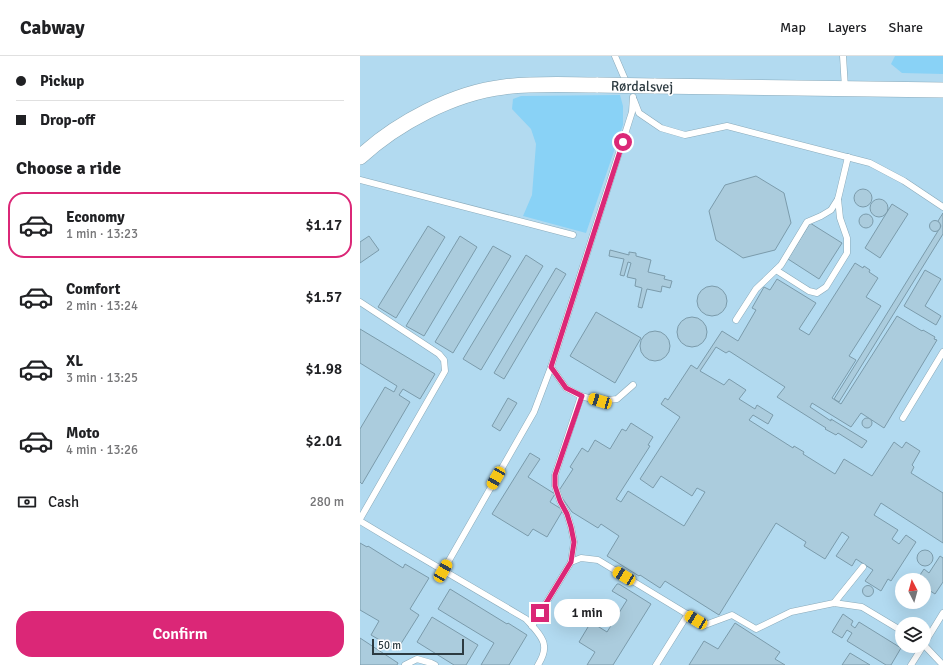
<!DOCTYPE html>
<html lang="en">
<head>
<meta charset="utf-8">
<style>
	body { margin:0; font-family:Signika,sans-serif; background:#f2f2f2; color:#202124; height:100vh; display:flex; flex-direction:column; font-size:15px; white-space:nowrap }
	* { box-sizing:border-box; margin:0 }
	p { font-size:13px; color:#757577 }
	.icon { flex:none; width:22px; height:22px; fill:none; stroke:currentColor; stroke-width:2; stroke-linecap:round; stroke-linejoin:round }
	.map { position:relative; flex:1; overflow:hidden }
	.details { display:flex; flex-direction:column; background:#fff; width:360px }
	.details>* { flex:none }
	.banner { display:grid; align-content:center; height:88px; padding:0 16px; background:#fff }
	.needle { width:26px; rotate:354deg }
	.controls { position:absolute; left:535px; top:517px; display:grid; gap:8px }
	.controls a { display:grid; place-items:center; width:36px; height:36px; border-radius:50%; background:#fff; box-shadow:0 4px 16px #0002; font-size:20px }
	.scale { position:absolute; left:12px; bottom:10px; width:92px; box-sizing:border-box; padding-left:4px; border:2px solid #2d3b41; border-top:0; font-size:11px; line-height:14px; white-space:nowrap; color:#2d3b41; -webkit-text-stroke:3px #fff; paint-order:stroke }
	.end { position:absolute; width:18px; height:18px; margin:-9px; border:5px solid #db2777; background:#fff; box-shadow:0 0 0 2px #fff }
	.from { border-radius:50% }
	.bubble { position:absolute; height:28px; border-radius:14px; background:#fff; box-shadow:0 4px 16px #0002; font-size:13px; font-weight:600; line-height:28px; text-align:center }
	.car { position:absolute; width:12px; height:24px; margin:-12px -6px; border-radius:5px; box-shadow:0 0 3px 1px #0007; background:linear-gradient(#f5c518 24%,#345 0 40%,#f5c518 0 76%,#345 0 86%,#f5c518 0) }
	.banner b { display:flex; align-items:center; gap:14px; height:38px; font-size:15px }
	.banner b+b { border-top:1px solid #e0e0e0 }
	.banner i { width:10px; height:10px; background:#202124 }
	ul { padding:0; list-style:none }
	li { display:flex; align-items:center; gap:12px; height:66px; margin:0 8px 6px; padding:0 8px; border:2px solid transparent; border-radius:16px }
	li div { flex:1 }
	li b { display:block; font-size:15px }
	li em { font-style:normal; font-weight:600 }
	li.selected { border-color:#db2777 }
	li>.icon { width:36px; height:36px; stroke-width:1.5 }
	h2 { padding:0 16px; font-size:18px; line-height:48px }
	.pay { display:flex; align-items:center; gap:10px; height:44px; padding:0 16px; font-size:15px }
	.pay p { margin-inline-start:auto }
	.cta { display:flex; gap:8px; margin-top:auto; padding:8px 16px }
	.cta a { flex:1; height:46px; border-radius:16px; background:#db2777; color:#fff; font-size:16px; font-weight:600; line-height:46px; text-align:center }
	header { display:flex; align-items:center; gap:24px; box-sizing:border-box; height:56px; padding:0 20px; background:#fff; border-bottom:1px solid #e0e0e0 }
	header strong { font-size:19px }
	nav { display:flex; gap:22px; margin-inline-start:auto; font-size:14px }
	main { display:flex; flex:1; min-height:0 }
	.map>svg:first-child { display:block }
	.built { fill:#b2daf0; fill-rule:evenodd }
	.green { fill:#89d2f6 }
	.building { fill:#abccdd; stroke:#7b9bab }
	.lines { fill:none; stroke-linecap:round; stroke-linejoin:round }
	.service-casing { stroke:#8aaaba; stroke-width:7 }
	.tertiary-casing { stroke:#8aaaba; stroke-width:16 }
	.service { stroke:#fff; stroke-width:6 }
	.tertiary { stroke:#fff; stroke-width:15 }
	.tertiary-bridge-casing { stroke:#8aaaba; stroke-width:16; stroke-linecap:butt }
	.tertiary-bridge { stroke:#fff; stroke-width:15 }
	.route { stroke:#db2777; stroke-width:5 }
	.labels { text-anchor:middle; stroke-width:3; stroke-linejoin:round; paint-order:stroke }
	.street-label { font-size:14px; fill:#2d3b41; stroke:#fff }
</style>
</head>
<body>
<header>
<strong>Cabway</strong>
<nav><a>Map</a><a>Layers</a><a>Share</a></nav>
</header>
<main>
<section class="details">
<div class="banner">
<b><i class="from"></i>Pickup</b>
<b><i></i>Drop-off</b>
</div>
<h2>Choose a ride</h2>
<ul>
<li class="selected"><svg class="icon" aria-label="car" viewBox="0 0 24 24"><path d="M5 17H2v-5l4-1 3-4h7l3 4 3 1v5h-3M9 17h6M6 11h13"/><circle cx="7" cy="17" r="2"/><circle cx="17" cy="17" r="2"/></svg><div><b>Economy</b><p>1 min · 13:23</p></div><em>$1.17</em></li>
<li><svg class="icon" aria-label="car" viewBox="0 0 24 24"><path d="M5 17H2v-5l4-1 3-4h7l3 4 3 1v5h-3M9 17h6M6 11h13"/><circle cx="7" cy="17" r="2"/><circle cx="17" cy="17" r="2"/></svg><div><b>Comfort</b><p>2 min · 13:24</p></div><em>$1.57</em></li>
<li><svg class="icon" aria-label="car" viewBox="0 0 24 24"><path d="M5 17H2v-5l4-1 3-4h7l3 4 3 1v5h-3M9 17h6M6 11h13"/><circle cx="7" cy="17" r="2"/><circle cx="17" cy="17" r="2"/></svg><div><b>XL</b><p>3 min · 13:25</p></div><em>$1.98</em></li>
<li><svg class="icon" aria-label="car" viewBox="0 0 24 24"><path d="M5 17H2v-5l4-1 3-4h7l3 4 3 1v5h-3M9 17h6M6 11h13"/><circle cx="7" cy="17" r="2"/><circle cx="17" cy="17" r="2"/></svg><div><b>Moto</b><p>4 min · 13:26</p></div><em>$2.01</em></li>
</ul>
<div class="pay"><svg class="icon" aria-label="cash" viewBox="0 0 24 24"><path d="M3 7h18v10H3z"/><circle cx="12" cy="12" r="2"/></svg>Cash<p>280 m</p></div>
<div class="cta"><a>Confirm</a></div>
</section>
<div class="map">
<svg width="583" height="609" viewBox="0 0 583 609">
	<rect width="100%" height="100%" fill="#c6e7f9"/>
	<path class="built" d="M0,0H583V609H0ZM542,524H564V546H542ZM542,568H564V590H542Z"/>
	<g class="green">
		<polygon points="535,0 583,0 583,18 542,17 531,8"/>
		<polygon points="260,39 263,50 263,69 226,177 163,160 172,139 176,88 171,73 152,53 153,43 161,40"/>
	</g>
	<g class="building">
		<polygon points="396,120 424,137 431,167 415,194 383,202 356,184 349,155 365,129"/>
		<circle cx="503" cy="142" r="9"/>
		<circle cx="519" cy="152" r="9"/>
		<polygon points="532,148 548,158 520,202 505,192"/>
		<polygon points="583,157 583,178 479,346 474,343 578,175 581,170 578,165"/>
		<circle cx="506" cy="165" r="7"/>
		<circle cx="575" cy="170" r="5.5"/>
		<polygon points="450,167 482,187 459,223 428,203"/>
		<polygon points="68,170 85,181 36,262 18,251"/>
		<polygon points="9,180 19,194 0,207 0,186"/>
		<polygon points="100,180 117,191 64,280 46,270"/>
		<polygon points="133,190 151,200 93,297 75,286"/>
		<polygon points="250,194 269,199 269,196 276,197 276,200 291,204 288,216 305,220 304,223 312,225 310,232 302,230 301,236 287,233 282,252 278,251 282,232 275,230 276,223 267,221 271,207 268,206 264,220 260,219 264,203 249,200"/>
		<polygon points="166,199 183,210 121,314 103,303"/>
		<polygon points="495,207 503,212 504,210 510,214 509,216 518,222 506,241 521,250 489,300 496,304 472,342 481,348 537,260 562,275 563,274 575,281 574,283 577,284 524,372 501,357 491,371 452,347 450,351 471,365 471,363 507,385 502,392 478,377 476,379 465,373 466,372 417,341 425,331 369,295 366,297 356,291 340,315 364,329 369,323 386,334 379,343 395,353 397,349 413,359 408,368 393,359 389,364 433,392 434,390 444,396 443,398 475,418 484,403 512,420 534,386 542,392 546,386 560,395 552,409 554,411 551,417 583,437 583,487 521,447 514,459 538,474 532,483 539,488 546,479 556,486 531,525 528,523 521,535 505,525 513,514 496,503 492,510 476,500 489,481 482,476 465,503 444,490 446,486 416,467 359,559 305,525 300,532 280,519 279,520 247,500 259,480 241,468 238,472 212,456 198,436 213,413 210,411 222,392 228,396 235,384 250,393 262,373 266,375 271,367 293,381 288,389 290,390 256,443 261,446 268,435 324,470 345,436 337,432 332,440 301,420 293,432 280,423 320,361 301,348 305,342 308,344 331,309 337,313 362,275 378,285 396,254 392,252 404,231 410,234 417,223 456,247 439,273 449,279"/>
		<polygon points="196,212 206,218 144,323 134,317"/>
		<polygon points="565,214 581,223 565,250 581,260 576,269 544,250"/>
		<circle cx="352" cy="245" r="15"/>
		<polygon points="236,256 281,282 255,327 210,300"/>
		<circle cx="332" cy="276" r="15"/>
		<polygon points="0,273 75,318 60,343 43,333 39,339 50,346 2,428 0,426 0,373 25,331 34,336 37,330 0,307"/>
		<circle cx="295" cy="290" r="15"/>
		<polygon points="148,342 157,347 140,375 132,370"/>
		<circle cx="507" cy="367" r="5"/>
		<polygon points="170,397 180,403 168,421 195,438 190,446 203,454 187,481 173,473 168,480 132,458"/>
		<polygon points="0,487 7,491 8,490 43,512 45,508 69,522 50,553 59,559 37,594 11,579 19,565 0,554"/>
		<circle cx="565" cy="502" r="8"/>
		<polygon points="580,500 583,502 583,526 575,538 564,531 564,526 566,523 560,519 564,513 569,517"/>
		<polygon points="549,518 551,518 556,520 558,524 543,524 545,521"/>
		<polygon points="257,528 259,528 291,548 253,609 227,609 235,596 219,586 231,566 247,576 267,544 252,535"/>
		<circle cx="508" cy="535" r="5.5"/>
		<polygon points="90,533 147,568 148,567 167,579 149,609 121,609 134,587 78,553"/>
		<polygon points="483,558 493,565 491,569 495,572 499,566 541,592 531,609 526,609 487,585 492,577 487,574 482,582 472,576"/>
		<polygon points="72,561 118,589 106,609 94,609 57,586"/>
		<polygon points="375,567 420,596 415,603 425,609 329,609 344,585 358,593"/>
		<polygon points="0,582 38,607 37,609 0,609"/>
		<polygon points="490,597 510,609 482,609"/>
	</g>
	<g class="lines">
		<defs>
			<g id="service">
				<polyline points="255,0 267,28"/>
				<polyline points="483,0 485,32"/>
				<polyline points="274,44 279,57 301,72 325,79 367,70 510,107 544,125 583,151"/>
				<polyline points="0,124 213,179"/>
				<polyline points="416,214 449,235 457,237 466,231 487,197 487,182 480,162 478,143"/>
				<polyline points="0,246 79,298 84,304 85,315 0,463"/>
				<polyline points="376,264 396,233 421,209 447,166 461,160 471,154 478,143 488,101"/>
				<polyline points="191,311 206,332 221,340 240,345 257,343 273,329"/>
				<polyline points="543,362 583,296"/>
				<path d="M0,465L40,489L166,563C172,570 184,581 184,590C185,597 181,604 178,609"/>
				<polyline points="211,506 221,502 238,504 345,569 372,559 396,573 431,556 474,547 502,551 542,575"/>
				<polyline points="83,515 174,356 191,311 272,56 273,41"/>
				<polyline points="474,547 503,511"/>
				<polyline points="172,570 211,506 214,486 211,471 207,458 200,445 195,430 195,419 221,340"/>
				<polyline points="564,588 583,557"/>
				<polyline points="564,589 583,609"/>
				<polyline points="45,609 57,603 71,607 75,609"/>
				<polyline points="296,609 328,558"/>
				<polyline points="551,609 563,590"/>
			</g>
			<g id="tertiary">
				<polyline points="294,30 583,34"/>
				<path d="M0,101C37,67 93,37 144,31C175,27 207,29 238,29"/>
			</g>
		</defs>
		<use href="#service" class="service-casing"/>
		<use href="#tertiary" class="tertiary-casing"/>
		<use href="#service" class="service"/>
		<use href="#tertiary" class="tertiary"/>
		<defs>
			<polyline id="tertiary-bridge" points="238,29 294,30"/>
		</defs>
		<use href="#tertiary-bridge" class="tertiary-bridge-casing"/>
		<use href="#tertiary-bridge" class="tertiary-bridge"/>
	</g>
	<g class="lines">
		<polyline class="route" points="180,557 211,506 214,486 211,471 207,458 200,445 195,430 195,419 222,340 206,332 191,311 263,86"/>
	</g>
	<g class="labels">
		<g class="street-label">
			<text transform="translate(282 30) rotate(1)" y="5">Rørdalsvej</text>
		</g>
	</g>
</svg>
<div class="controls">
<a><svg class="needle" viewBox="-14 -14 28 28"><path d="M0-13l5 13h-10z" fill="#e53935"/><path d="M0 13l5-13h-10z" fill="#757577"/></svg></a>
<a><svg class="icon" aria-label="layers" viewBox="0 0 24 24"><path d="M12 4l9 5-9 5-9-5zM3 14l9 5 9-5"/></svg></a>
</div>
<div class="scale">50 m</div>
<i class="end from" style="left:263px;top:86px"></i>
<i class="end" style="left:180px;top:557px"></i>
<div class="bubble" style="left:194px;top:543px;width:66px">1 min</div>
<i class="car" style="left:240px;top:345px;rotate:287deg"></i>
<i class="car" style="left:136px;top:422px;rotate:210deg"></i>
<i class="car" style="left:83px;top:515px;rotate:30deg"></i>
<i class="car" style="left:264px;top:520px;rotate:301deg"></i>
<i class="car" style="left:336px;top:564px;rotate:301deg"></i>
</div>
</main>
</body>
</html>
